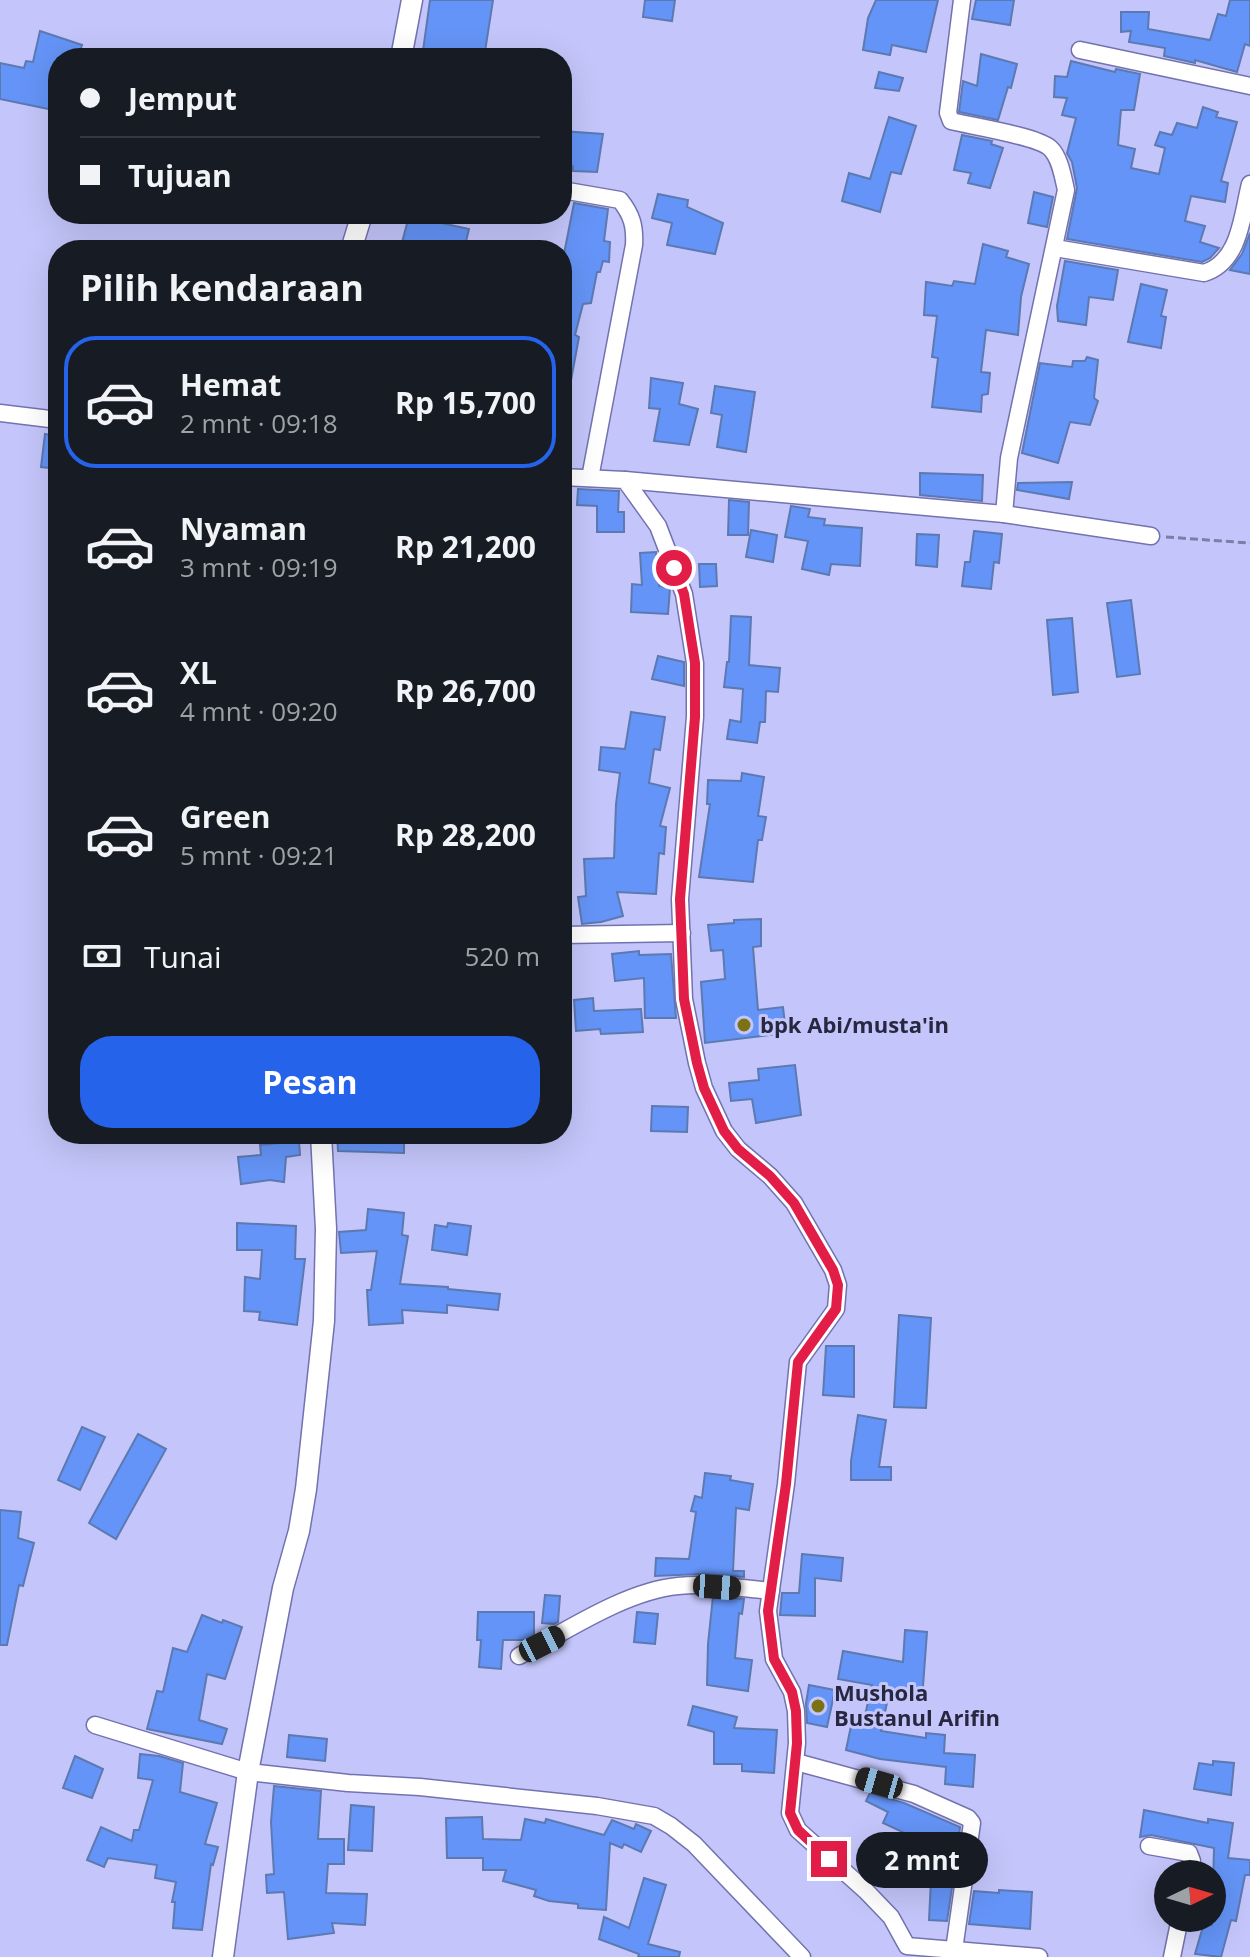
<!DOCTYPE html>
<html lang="id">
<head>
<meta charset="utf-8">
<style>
	body { margin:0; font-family:"Open Sans",sans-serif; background:#20242c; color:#f1f3f6; height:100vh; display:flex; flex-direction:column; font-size:30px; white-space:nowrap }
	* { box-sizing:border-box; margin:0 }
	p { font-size:26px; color:#9ea1a6 }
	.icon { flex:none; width:44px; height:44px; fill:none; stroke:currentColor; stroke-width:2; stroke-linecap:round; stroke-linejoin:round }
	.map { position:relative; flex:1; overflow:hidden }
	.sheet { position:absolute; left:48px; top:240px; width:524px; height:904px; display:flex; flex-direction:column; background:#171b24; border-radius:32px; box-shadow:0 8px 32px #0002 }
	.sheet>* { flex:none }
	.top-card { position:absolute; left:48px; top:48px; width:524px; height:176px; border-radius:32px; box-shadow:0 8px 32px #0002; display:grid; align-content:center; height:176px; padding:0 32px; background:#171b24 }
	.needle { width:52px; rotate:85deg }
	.controls { position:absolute; left:1154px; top:1860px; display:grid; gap:16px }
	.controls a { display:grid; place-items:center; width:72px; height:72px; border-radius:50%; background:#171b24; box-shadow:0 8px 32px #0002; font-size:40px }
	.end { position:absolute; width:36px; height:36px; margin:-18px; border:10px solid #e11d48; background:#fff; box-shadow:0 0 0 4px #fff }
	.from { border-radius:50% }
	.bubble { position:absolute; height:56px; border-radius:28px; background:#171b24; box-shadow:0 8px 32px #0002; font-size:26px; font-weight:700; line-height:56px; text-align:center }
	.car { position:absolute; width:24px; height:48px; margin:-24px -12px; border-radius:10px; box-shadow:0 0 6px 2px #0007; background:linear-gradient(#222 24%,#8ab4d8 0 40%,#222 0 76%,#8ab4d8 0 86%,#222 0) }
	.top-card b { display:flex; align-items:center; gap:28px; height:76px; font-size:30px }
	.top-card b+b { border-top:2px solid #363941 }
	.top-card i { width:20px; height:20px; background:#f1f3f6 }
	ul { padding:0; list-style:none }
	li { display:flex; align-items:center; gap:24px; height:132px; margin:0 16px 12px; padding:0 16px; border:4px solid transparent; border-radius:32px }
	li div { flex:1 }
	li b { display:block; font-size:30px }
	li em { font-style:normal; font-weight:700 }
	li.on { border-color:#2563eb }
	li>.icon { width:72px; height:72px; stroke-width:1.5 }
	h2 { padding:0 32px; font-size:36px; line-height:96px }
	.pay { display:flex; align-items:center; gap:20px; height:88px; padding:0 32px; font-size:30px }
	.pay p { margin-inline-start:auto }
	.action { display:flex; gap:16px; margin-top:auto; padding:16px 32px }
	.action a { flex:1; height:92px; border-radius:32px; background:#2563eb; color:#fff; font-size:32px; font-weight:700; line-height:92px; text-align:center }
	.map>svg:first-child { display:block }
	.building { fill:#6494f7; stroke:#5d79b1; stroke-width:2 }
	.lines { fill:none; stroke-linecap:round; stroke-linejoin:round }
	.minor-casing { stroke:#7372af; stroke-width:19 }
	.tertiary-casing { stroke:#7372af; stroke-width:23 }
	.path { stroke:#7d7ea7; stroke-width:3; stroke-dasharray:8 4; stroke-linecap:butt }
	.minor { stroke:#fff; stroke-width:16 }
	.tertiary { stroke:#fff; stroke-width:20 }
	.route { stroke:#e11d48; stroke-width:10 }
	.poi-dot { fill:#7b7213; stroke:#c4c6fb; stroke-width:3 }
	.labels { text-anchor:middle; stroke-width:6; stroke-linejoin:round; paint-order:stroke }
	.poi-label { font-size:22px; font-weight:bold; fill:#272740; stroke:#c4c6fb; text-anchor:start }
</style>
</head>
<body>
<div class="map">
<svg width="1250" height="1957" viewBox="0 0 1250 1957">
	<rect width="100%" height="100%" fill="#c4c6fb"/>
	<g class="building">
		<polygon points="430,0 493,0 484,58 422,58"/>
		<polygon points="645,0 675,0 672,21 643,17"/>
		<polygon points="876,0 938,0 926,52 892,45 890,55 863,50 868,18"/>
		<polygon points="976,0 1014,0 1010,25 972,19"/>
		<polygon points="1230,0 1250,0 1250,46 1245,44 1237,72 1195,60 1195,63 1164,56 1165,48 1129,42 1131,31 1121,32 1121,12 1149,12 1148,29 1210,40 1218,14 1226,16"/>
		<polygon points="40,31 82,45 78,58 58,58 58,111 0,99 0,63 24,68 26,61 33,62"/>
		<polygon points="981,54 1017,64 1011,88 1008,87 998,120 959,112 963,81 977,86"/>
		<polygon points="1071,61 1115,72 1116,69 1140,74 1134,110 1121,110 1118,145 1135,149 1131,168 1159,174 1165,148 1155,145 1160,132 1172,135 1177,123 1197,128 1203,107 1218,112 1216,117 1237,122 1221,181 1228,183 1225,202 1191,196 1185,221 1205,226 1200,242 1219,248 1210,258 1202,262 1067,239 1077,188 1072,162 1067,153 1076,118 1062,115 1067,98 1054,97 1055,76 1067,77"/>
		<polygon points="879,72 903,78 899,91 875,88"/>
		<polygon points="889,117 916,126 901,174 891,172 880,212 842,201 849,173 870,179"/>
		<polygon points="562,131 603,134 597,172 573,171 573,166 562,164"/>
		<polygon points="962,135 992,141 991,144 1003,148 990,188 968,183 971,173 954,170"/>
		<polygon points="1034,192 1053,197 1047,227 1028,223"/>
		<polygon points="658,194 688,200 687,207 723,223 715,254 667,245 672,223 652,218"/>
		<polygon points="574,203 608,209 604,241 610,242 609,262 603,261 600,272 597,272 591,303 583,304 575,335 579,337 569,391 562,390 562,264"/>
		<polygon points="409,216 469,229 464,250 400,250"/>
		<polygon points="1250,233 1250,274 1230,270 1242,254"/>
		<polygon points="983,244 1008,251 1006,257 1029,264 1021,297 1018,335 986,330 981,372 990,373 988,394 982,395 981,412 932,407 938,358 932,357 937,316 924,315 926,282 952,286 954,281 975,284"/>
		<polygon points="1065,261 1118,270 1113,300 1089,297 1086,325 1058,321 1057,306"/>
		<polygon points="1141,284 1167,290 1161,316 1166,317 1161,348 1128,342"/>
		<polygon points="1087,357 1098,360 1094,398 1098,401 1090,425 1070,422 1058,463 1022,453 1040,363 1072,367 1073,361 1085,361"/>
		<polygon points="651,378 683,383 679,404 698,409 689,445 654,441 660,409 649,408"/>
		<polygon points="715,386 755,392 746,452 717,447 722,415 711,413"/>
		<polygon points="45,434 58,436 58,469 41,467"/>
		<polygon points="920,473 983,475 982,501 920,495"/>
		<polygon points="1072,482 1069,499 1017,490 1018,483"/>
		<polygon points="578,489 619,491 618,512 624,512 624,532 597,532 597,506 577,505"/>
		<polygon points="729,500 749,502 748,535 728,535"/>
		<polygon points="791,506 810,509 808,517 825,519 824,525 862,528 860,566 831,564 829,575 802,569 808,541 785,537"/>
		<polygon points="751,530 777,535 773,562 746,557"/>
		<polygon points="974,531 1002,534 999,563 994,562 991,589 962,586 965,562 970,562"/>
		<polygon points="917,534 939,535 937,567 916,565"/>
		<polygon points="656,552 659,586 670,588 668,614 631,612 632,584 642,585 640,553"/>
		<polygon points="699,564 716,564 717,586 700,587"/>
		<polygon points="1131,600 1140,674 1117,677 1107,603"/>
		<polygon points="731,616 751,617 749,665 780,668 778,692 766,691 765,722 760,722 757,743 727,739 730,720 741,722 743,689 724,687 727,662 729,662"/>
		<polygon points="1072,618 1078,692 1053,695 1047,620"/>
		<polygon points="658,656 684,662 684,686 652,679"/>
		<polygon points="631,712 665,717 660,750 654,749 649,783 670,788 660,826 666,827 664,854 659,853 656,894 617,892 623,916 601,922 582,924 578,897 586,896 584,859 614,858 616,804 620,773 599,770 601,747 625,749"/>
		<polygon points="742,773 764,777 758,816 766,817 762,840 758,840 753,882 699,877 710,804 707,804 708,780 741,781"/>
		<polygon points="761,919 761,946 753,947 758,1010 783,1007 786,1033 705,1043 701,982 725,979 723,950 711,951 708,925 734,923 734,920"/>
		<polygon points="639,951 639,955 671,954 676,1018 645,1018 644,978 615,981 612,954"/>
		<polygon points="593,998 594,1011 641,1009 643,1032 601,1034 600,1029 576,1031 574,1000"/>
		<polygon points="795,1065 801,1115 756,1123 752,1099 731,1101 729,1083 759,1080 758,1069"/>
		<polygon points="652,1106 688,1107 687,1132 651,1131"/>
		<polygon points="337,1134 404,1134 404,1153 338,1151"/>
		<polygon points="299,1141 300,1155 286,1157 284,1182 270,1180 241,1184 238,1157 261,1155 260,1145"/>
		<polygon points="368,1209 404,1213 402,1235 408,1236 400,1284 448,1287 448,1289 500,1294 498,1310 447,1305 447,1313 402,1310 403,1323 369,1325 367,1290 371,1290 377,1251 341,1253 339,1232 366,1230"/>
		<polygon points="237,1223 296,1226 295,1259 305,1259 297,1325 259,1320 260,1312 244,1311 245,1277 260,1279 262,1250 237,1250"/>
		<polygon points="448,1223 471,1226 467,1255 432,1250 435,1225 447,1227"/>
		<polygon points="899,1315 931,1318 926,1408 894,1407"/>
		<polygon points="826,1346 854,1346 854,1397 823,1395"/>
		<polygon points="858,1415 886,1420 879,1467 891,1467 891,1480 851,1480 851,1461"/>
		<polygon points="82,1427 105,1437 80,1490 58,1480"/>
		<polygon points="138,1434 166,1449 116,1539 89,1523"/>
		<polygon points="705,1473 731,1476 730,1480 753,1484 749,1510 736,1508 733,1571 744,1571 744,1577 701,1574 655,1576 656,1558 689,1559 696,1512 691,1511 695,1496 702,1498"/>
		<polygon points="0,1510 21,1512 18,1538 34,1543 23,1586 19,1585 7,1645 0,1645"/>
		<polygon points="802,1554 843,1558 841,1581 815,1578 815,1616 780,1615 782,1593 799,1593"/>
		<polygon points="545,1595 560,1596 558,1622 554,1624 542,1623"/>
		<polygon points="713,1596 744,1599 742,1614 739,1613 735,1658 752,1660 748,1691 707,1685 708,1644"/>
		<polygon points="478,1612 534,1612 534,1635 526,1640 503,1640 501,1669 479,1667 481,1640 477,1640"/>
		<polygon points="637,1612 658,1614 655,1644 634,1642"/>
		<polygon points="202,1615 222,1623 223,1620 242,1627 225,1679 207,1674 199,1720 227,1729 222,1744 147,1729 157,1691 163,1692 173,1648 187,1652"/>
		<polygon points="905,1630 927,1632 922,1700 888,1698 881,1731 926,1738 926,1733 945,1735 944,1753 975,1755 973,1787 945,1784 946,1767 880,1759 846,1750 851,1726 862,1728 872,1685 838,1679 843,1651 903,1662"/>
		<polygon points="809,1685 835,1690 827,1727 807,1723 806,1703"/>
		<polygon points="693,1706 737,1717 734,1728 777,1730 774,1773 742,1771 742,1764 714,1764 714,1732 688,1725"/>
		<polygon points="289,1735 327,1739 325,1761 287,1757"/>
		<polygon points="140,1754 159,1756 183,1763 180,1792 217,1803 205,1844 218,1847 213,1865 211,1864 202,1930 173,1928 175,1902 172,1902 176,1882 155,1878 157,1865 108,1858 104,1867 87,1860 101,1827 132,1841 134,1830 139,1830 153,1780 138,1778"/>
		<polygon points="75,1756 103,1769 92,1798 63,1788"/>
		<polygon points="1213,1761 1234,1763 1231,1795 1194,1789 1199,1763 1213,1765"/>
		<polygon points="274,1786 321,1791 318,1839 344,1839 344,1864 328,1864 326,1893 367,1894 365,1925 332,1923 334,1933 288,1939 284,1892 267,1893 266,1875 274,1874 271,1822"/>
		<polygon points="870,1793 904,1803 960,1827 957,1849 931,1842 926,1861 901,1855 907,1834 883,1823 888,1812 866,1801"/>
		<polygon points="351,1805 374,1807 372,1851 348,1850"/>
		<polygon points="1144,1810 1208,1823 1208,1819 1233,1823 1228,1858 1250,1860 1250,1875 1245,1875 1236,1921 1231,1920 1221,1957 1195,1954 1204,1923 1212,1925 1214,1848 1151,1835 1140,1837"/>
		<polygon points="482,1817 483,1839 521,1840 525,1819 545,1823 546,1819 604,1835 612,1820 634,1829 636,1824 651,1831 641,1852 624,1844 622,1848 610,1843 606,1910 578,1908 578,1904 549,1901 534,1896 536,1890 503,1881 506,1870 483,1870 483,1858 447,1858 446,1818"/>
		<polygon points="644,1878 666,1885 648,1944 680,1952 679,1957 638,1957 639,1954 599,1939 604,1917 629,1928"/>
		<polygon points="931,1880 953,1881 947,1921 929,1920"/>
		<polygon points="999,1890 1032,1892 1030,1929 969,1924 974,1891 999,1893"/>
	</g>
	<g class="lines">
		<defs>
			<g id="minor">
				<path d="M962,0L948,113L951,121C971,126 1037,136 1050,148C1060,157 1063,177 1066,190L1009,458L1004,514"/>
				<polyline points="1080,50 1250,86"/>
				<path d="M562,190L620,200C632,215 635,226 634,245L590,478"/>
				<path d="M1055,248L1204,273C1240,262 1242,216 1250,184"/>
				<polyline points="0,413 58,420"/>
				<polyline points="562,477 625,480 658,526 684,594 695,663 695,717 680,899 684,999 697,1063 704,1088 724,1131 738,1149 770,1176 794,1203 833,1270 838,1285 836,1309 798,1362 786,1484 768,1611 774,1659 792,1692 796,1711 797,1743 790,1813 798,1830 866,1891 891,1917 907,1946 1039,1957"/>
				<polyline points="625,480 1004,514 1151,536"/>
				<polyline points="562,935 682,933"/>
				<path d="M519,1656C565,1632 625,1591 678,1586C708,1583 741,1588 771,1591"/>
				<polyline points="95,1725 248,1772 348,1783 420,1787 597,1806 654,1816 671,1826 694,1844 802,1957"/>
				<polyline points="796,1762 914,1794 968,1818 972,1823 954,1950"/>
				<polyline points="1149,1846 1189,1853 1192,1861 1189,1874"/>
				<polyline points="1172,1957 1180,1918"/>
			</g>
			<g id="tertiary">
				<polyline points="401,58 412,0"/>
				<polyline points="351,250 362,214"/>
				<polyline points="223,1957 248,1772 283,1588 299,1531 306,1489 324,1321 326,1229 321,1134"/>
			</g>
		</defs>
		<use href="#minor" class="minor-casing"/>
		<use href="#tertiary" class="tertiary-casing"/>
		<polyline class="path" points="1166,537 1250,543"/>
		<use href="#minor" class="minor"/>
		<use href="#tertiary" class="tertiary"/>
	</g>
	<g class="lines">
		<polyline class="route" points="674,568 684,594 695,663 695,717 680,899 684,999 697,1063 704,1088 724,1131 738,1149 770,1176 794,1203 833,1270 838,1285 836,1309 798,1362 786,1484 768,1611 774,1659 792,1692 796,1711 797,1743 790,1813 798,1830 829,1859"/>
	</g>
	<g class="poi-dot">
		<circle cx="744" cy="1025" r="8"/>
		<circle cx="818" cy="1706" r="8"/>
	</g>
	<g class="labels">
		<g class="poi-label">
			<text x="760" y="1033">bpk Abi/musta'in</text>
			<text x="834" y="1701">Mushola<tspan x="834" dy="25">Bustanul Arifin</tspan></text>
		</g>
	</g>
</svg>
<div class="controls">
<a><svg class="needle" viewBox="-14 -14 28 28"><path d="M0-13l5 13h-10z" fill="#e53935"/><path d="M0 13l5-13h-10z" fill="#9ea1a6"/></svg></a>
</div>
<i class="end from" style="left:674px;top:568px"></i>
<i class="end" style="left:829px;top:1859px"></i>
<div class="bubble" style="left:856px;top:1832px;width:132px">2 mnt</div>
<i class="car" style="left:717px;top:1587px;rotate:94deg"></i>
<i class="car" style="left:542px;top:1644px;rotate:63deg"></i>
<i class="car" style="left:879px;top:1783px;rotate:286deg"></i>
<div class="top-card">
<b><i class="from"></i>Jemput</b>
<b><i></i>Tujuan</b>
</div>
<section class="sheet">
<h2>Pilih kendaraan</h2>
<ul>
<li class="on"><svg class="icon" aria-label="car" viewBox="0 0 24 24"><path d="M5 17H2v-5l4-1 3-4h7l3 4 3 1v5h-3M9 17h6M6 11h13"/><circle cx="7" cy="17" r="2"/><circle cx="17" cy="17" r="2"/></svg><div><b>Hemat</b><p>2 mnt · 09:18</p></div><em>Rp 15,700</em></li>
<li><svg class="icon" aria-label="car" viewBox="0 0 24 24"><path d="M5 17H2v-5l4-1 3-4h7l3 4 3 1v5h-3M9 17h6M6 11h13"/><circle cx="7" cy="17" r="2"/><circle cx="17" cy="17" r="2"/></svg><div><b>Nyaman</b><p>3 mnt · 09:19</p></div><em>Rp 21,200</em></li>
<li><svg class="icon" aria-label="car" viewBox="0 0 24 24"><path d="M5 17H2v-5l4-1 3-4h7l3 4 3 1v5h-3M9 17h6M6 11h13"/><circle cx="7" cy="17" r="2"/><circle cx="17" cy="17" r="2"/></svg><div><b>XL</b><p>4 mnt · 09:20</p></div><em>Rp 26,700</em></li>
<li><svg class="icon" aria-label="car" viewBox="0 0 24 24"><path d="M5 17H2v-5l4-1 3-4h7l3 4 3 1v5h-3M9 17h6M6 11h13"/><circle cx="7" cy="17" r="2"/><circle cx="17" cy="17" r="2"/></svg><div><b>Green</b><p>5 mnt · 09:21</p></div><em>Rp 28,200</em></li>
</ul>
<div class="pay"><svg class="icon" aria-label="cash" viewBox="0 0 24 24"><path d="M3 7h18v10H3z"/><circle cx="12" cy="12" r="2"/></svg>Tunai<p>520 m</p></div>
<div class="action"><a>Pesan</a></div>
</section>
</div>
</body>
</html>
